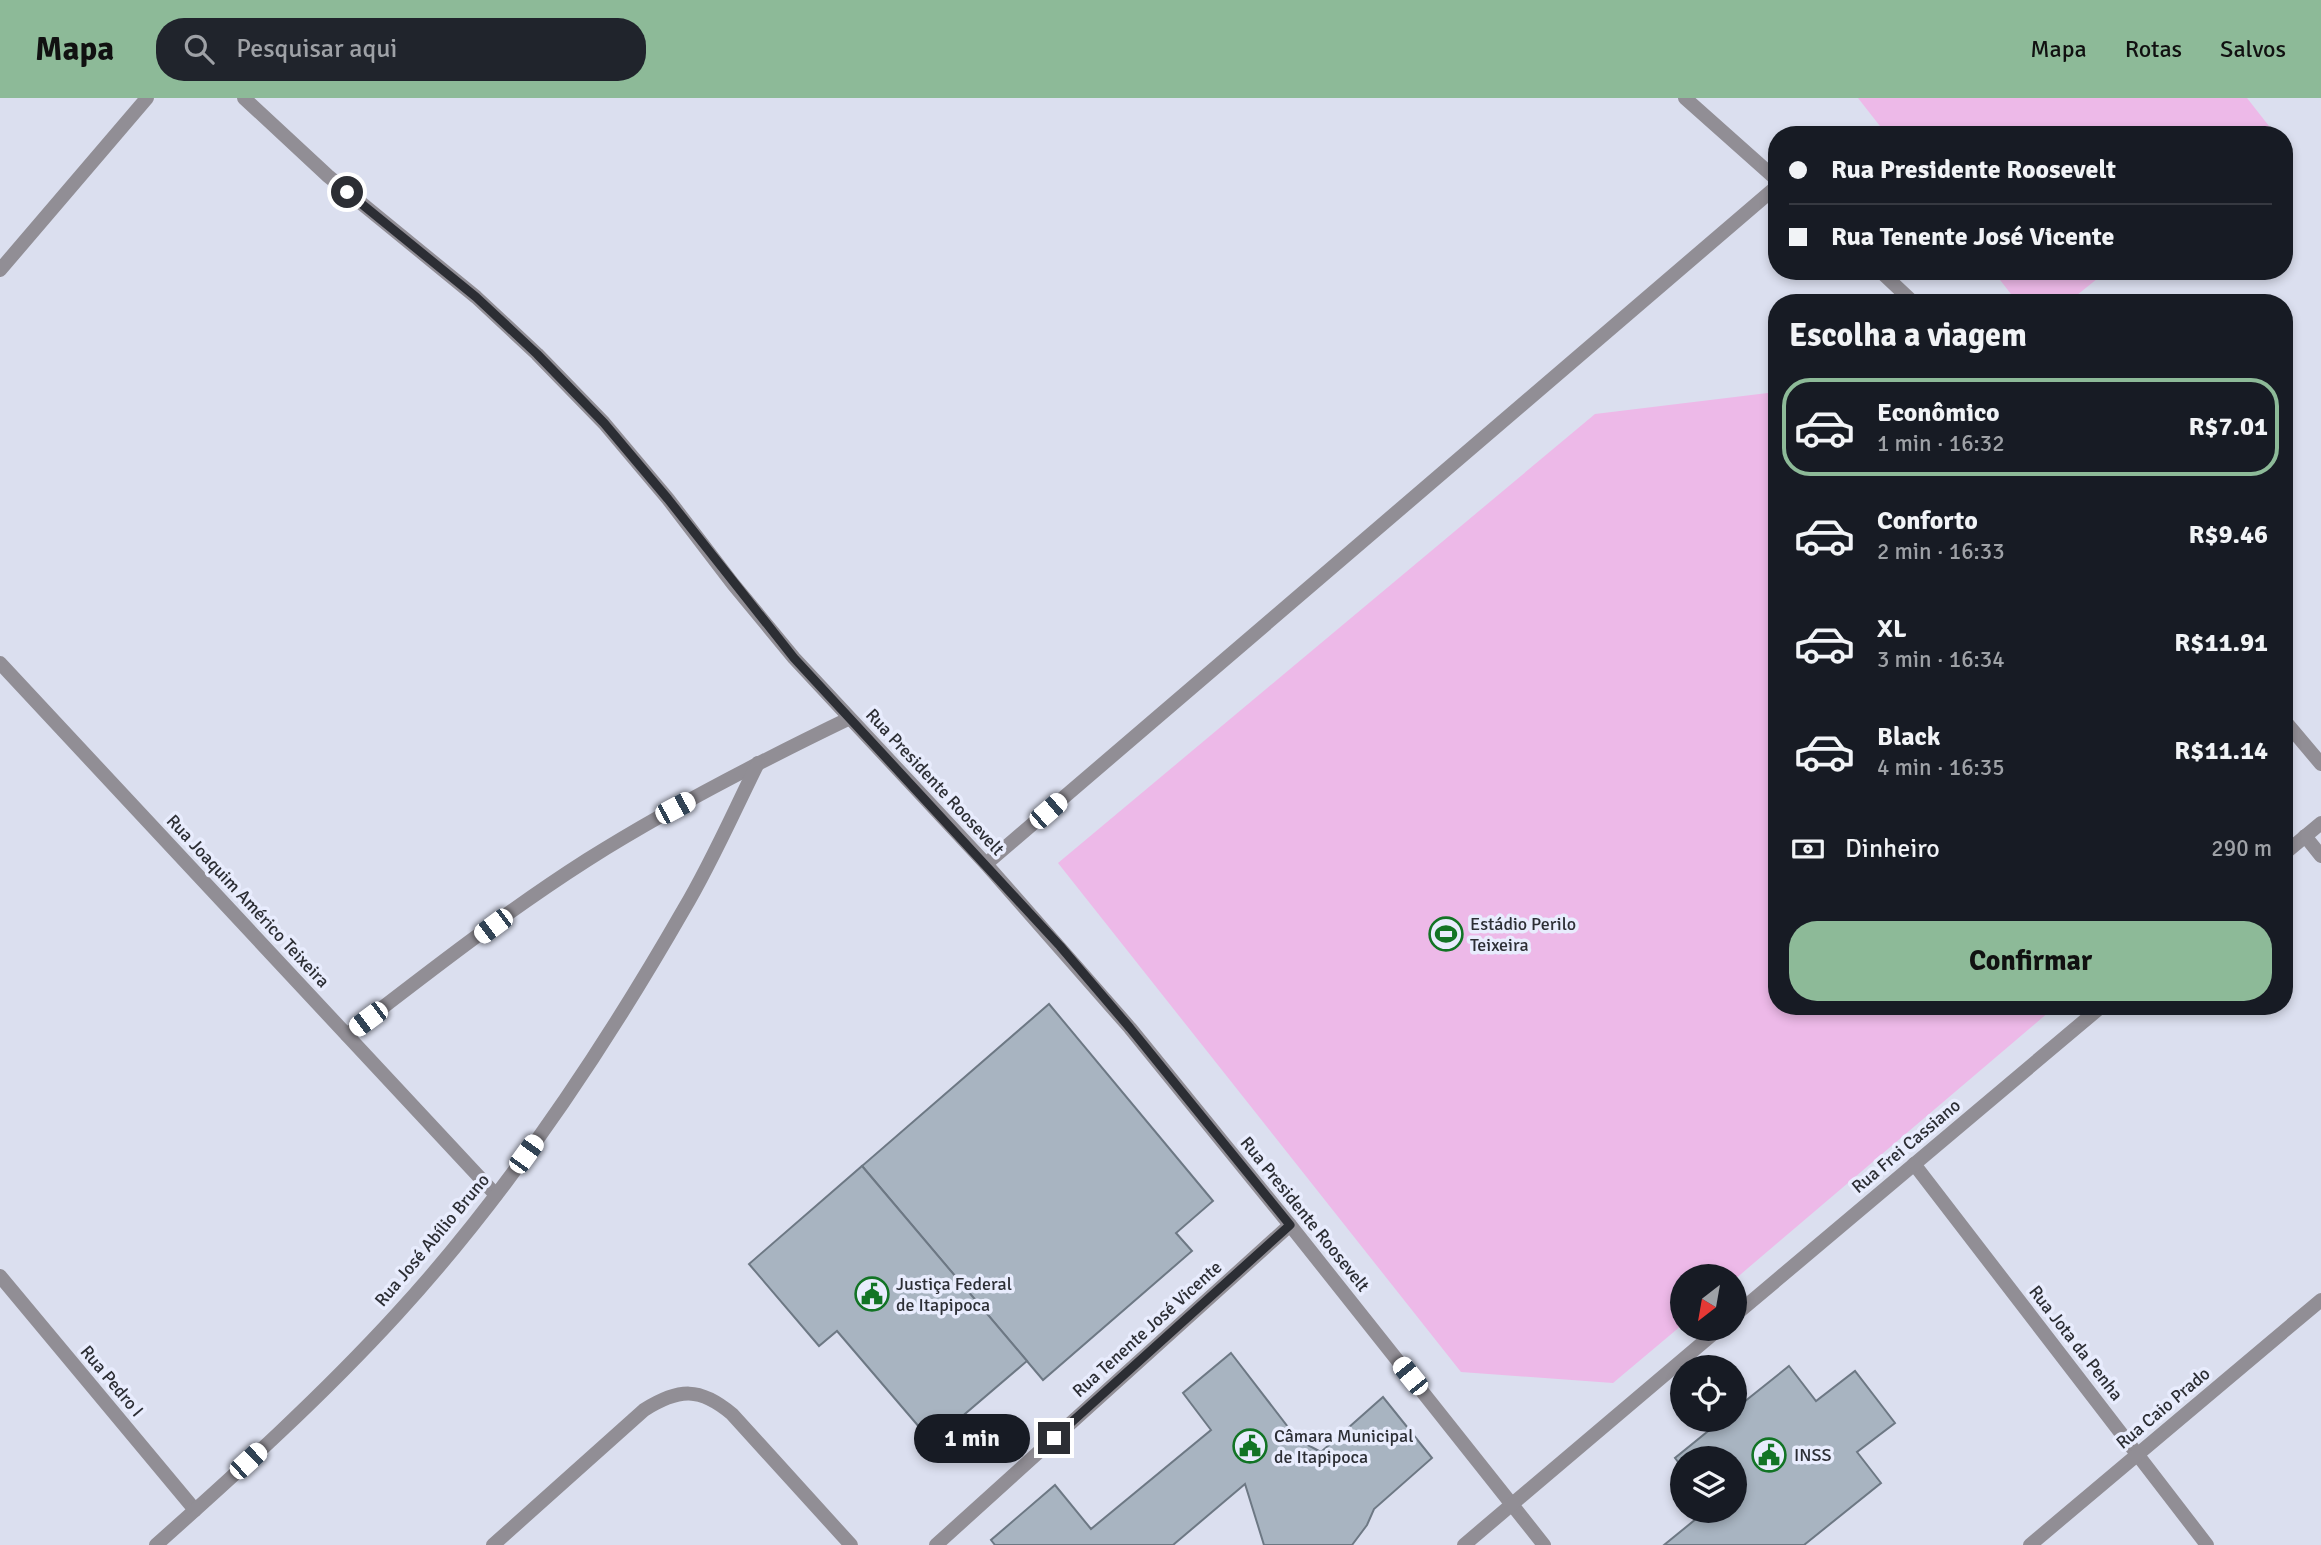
<!DOCTYPE html>
<html lang="pt">
<head>
<meta charset="utf-8">
<style>
	body { margin:0; font-family:Signika,sans-serif; background:#20242c; color:#f1f3f6; height:100vh; display:flex; flex-direction:column; font-size:26px; white-space:nowrap }
	* { box-sizing:border-box; margin:0 }
	p { font-size:23px; color:#9ea1a6 }
	.icon { flex:none; width:38px; height:38px; fill:none; stroke:currentColor; stroke-width:2; stroke-linecap:round; stroke-linejoin:round }
	.map { position:relative; flex:1; overflow:hidden }
	.sheet { position:absolute; left:1768px; top:196px; width:525px; height:721px; display:flex; flex-direction:column; background:#171b24; border-radius:28px; box-shadow:0 4px 10px #0003 }
	.sheet>* { flex:none }
	.banner { position:absolute; left:1768px; top:28px; width:525px; height:154px; border-radius:28px; box-shadow:0 4px 10px #0003; display:grid; align-content:center; height:154px; padding:0 21px; background:#171b24 }
	.needle { width:46px; rotate:211deg }
	.buttons { position:absolute; left:1670px; top:1166px; display:grid; gap:14px }
	.buttons a { display:grid; place-items:center; width:77px; height:77px; border-radius:50%; background:#171b24; box-shadow:0 4px 10px #0003; font-size:35px }
	.end { position:absolute; width:32px; height:32px; margin:-16px; border:9px solid #2c2e34; background:#fff; box-shadow:0 0 0 4px #fff }
	.from { border-radius:50% }
	.bubble { position:absolute; height:49px; border-radius:24px; background:#171b24; box-shadow:0 4px 10px #0003; font-size:23px; font-weight:800; line-height:49px; text-align:center }
	.car { position:absolute; width:21px; height:42px; margin:-21px -10px; border-radius:9px; box-shadow:0 0 5px 2px #0007; background:linear-gradient(#fff 24%,#345 0 40%,#fff 0 76%,#345 0 86%,#fff 0) }
	.banner b { display:flex; align-items:center; gap:24px; height:66px; font-size:26px }
	.banner b+b { border-top:2px solid #363941 }
	.banner i { width:18px; height:18px; background:#f1f3f6 }
	ul { padding:0; list-style:none }
	li { display:flex; align-items:center; gap:21px; height:98px; margin:0 14px 10px; padding:0 7px; border:4px solid transparent; border-radius:28px }
	li div { flex:1 }
	li b { display:block; font-size:26px }
	li em { font-style:normal; font-weight:800 }
	li.selected { border-color:#8dba98 }
	li>.icon { width:63px; height:63px; stroke-width:1.5 }
	h2 { padding:0 21px; font-size:32px; line-height:84px }
	.pay { display:flex; align-items:center; gap:18px; height:77px; padding:0 21px; font-size:26px }
	.pay p { margin-inline-start:auto }
	.button { display:flex; gap:14px; margin-top:auto; padding:14px 21px }
	.button a { flex:1; height:80px; border-radius:28px; background:#8dba98; color:#111; font-size:28px; font-weight:800; line-height:80px; text-align:center }
	header { display:flex; align-items:center; gap:42px; box-sizing:border-box; height:98px; padding:0 35px; background:#8dba98; color:#111 }
	header strong { font-size:33px }
	nav { display:flex; gap:38px; margin-inline-start:auto; font-size:24px }
	.search { width:490px; height:63px; background:#20242c; display:flex; align-items:center; gap:18px; box-sizing:border-box; padding:0 24px; border-radius:28px; color:#9ea1a6; font-size:26px }
	.map>svg:first-child { display:block }
	.green { fill:#edb9e8 }
	.building { fill:#a8b4c1; stroke:#6d7884; stroke-width:2 }
	.lines { fill:none; stroke-linecap:round; stroke-linejoin:round }
	.minor { stroke:#918e95; stroke-width:14 }
	.route { stroke:#2c2e34; stroke-width:9 }
	.labels { text-anchor:middle; stroke-width:7; stroke-linejoin:round; paint-order:stroke }
	.street-label { font-size:18px; fill:#2c2e34; stroke:#e8ecfd }
	.poi-label { font-size:18px; fill:#2c2e34; stroke:#e8ecfd; text-anchor:start }
</style>
</head>
<body>
<header>
<strong>Mapa</strong>
<div class="search"><svg class="icon" aria-label="search" viewBox="0 0 24 24"><circle cx="10" cy="10" r="6"/><path d="M15 15l6 6"/></svg>Pesquisar aqui</div>
<nav><a>Mapa</a><a>Rotas</a><a>Salvos</a></nav>
</header>
<div class="map">
<svg width="2321" height="1447" viewBox="0 0 2321 1447">
	<rect width="100%" height="100%" fill="#dbdfef"/>
	<g class="green">
		<polygon points="1858,0 2247,0 2276,37 1887,37"/>
		<polygon points="1993,173 2107,173 2067,205 2018,205"/>
		<polygon points="1776,294 1776,908 2056,908 1734,1182 1734,1178 1682,1178 1682,1227 1613,1285 1461,1274 1058,765 1595,316"/>
	</g>
	<g class="building">
		<polygon points="1049,906 1213,1103 1176,1135 1192,1153 1043,1282 862,1068"/>
		<polygon points="862,1068 1027,1263 932,1344 837,1233 819,1248 749,1166"/>
		<polygon points="1231,1255 1298,1342 1321,1354 1383,1299 1432,1360 1374,1411 1367,1427 1352,1447 1264,1447 1245,1386 1173,1447 995,1447 991,1442 1055,1387 1091,1431 1211,1332 1183,1295"/>
		<polygon points="1789,1268 1816,1303 1855,1273 1895,1325 1857,1354 1881,1385 1804,1447 1664,1447 1707,1412 1734,1412 1734,1360 1682,1360 1682,1369 1675,1360 1723,1321 1734,1321 1734,1312"/>
	</g>
	<g class="lines">
		<g class="minor">
			<polyline points="244,0 328,78 476,199 537,256 604,325 668,401 733,486 794,560 986,766 1130,930 1290,1127 1544,1447"/>
			<polyline points="1685,0 1776,81"/>
			<polyline points="0,172 147,0"/>
			<polyline points="1880,173 1914,205"/>
			<polyline points="0,565 496,1097"/>
			<polyline points="2284,622 2321,666"/>
			<polyline points="2305,738 2321,758"/>
			<polyline points="2284,756 2321,725"/>
			<polyline points="986,766 1776,89"/>
			<path d="M347,937C425,877 504,815 587,762C671,709 759,664 848,621"/>
			<polyline points="1914,1066 2207,1447"/>
			<polyline points="0,1178 195,1412"/>
			<polyline points="1734,1218 2102,908"/>
			<path d="M156,1447C239,1373 322,1298 397,1216C508,1095 602,954 684,811C712,764 734,713 758,665"/>
			<path d="M493,1447L644,1312C679,1290 700,1289 732,1316L851,1447"/>
			<polyline points="936,1447 1290,1127"/>
			<polyline points="1464,1447 1720,1230"/>
			<polyline points="2030,1447 2321,1202"/>
		</g>
	</g>
	<g class="lines">
		<polyline class="route" points="347,94 476,199 537,256 604,325 668,401 794,560 1060,848 1130,930 1290,1127 1054,1340"/>
	</g>
	<defs>
		<symbol id="stadium-ring" viewBox="-11 -11 22 22"><circle r="9.5" fill="#e8ecfd" stroke="#127425" stroke-width="1.5"/><path d="M0-5a6.5 5 0 1 0 0 10a6.5 5 0 1 0 0-10ZM-3.5-1.8h7v3.6h-7Z" fill="#127425"/></symbol>
		<symbol id="civic-ring" viewBox="-11 -11 22 22"><circle r="9.5" fill="#e8ecfd" stroke="#127425" stroke-width="1.5"/><path d="M-.6-6.5H3V-4.5H.6V-3L4-1V1h2V6H-6V1h2V-1L-.6-3ZM-1.2 2.5V6h2.4V2.5Z" fill="#127425"/></symbol>
	</defs>
	<g fill-rule="evenodd">
		<use href="#stadium-ring" x="1427" y="817" width="38" height="38"/>
		<use href="#civic-ring" x="853" y="1177" width="38" height="38"/>
		<use href="#civic-ring" x="1231" y="1329" width="38" height="38"/>
		<use href="#civic-ring" x="1750" y="1338" width="38" height="38"/>
	</g>
	<g class="labels">
		<g class="street-label">
			<text transform="translate(935 684) rotate(47)" y="6">Rua Presidente Roosevelt</text>
			<text transform="translate(248 803) rotate(47)" y="6">Rua Joaquim Américo Teixeira</text>
			<text transform="translate(1906 1048) rotate(-40)" y="6">Rua Frei Cassiano</text>
			<text transform="translate(1305 1116) rotate(51)" y="6">Rua Presidente Roosevelt</text>
			<text transform="translate(432 1142) rotate(-50)" y="6">Rua José Abílio Bruno</text>
			<text transform="translate(1147 1231) rotate(-42)" y="6">Rua Tenente José Vicente</text>
			<text transform="translate(2076 1245) rotate(52)" y="6">Rua Jota da Penha</text>
			<text transform="translate(112 1283) rotate(50)" y="6">Rua Pedro I</text>
			<text transform="translate(2163 1310) rotate(-40)" y="6">Rua Caio Prado</text>
		</g>
		<g class="poi-label">
			<text x="1470" y="832">Estádio Perilo<tspan x="1470" dy="21">Teixeira</tspan></text>
			<text x="896" y="1192">Justiça Federal<tspan x="896" dy="21">de Itapipoca</tspan></text>
			<text x="1274" y="1344">Câmara Municipal<tspan x="1274" dy="21">de Itapipoca</tspan></text>
			<text x="1794" y="1363">INSS</text>
		</g>
	</g>
</svg>
<div class="buttons">
<a><svg class="needle" viewBox="-14 -14 28 28"><path d="M0-13l5 13h-10z" fill="#e53935"/><path d="M0 13l5-13h-10z" fill="#9ea1a6"/></svg></a>
<a><svg class="icon" aria-label="locate" viewBox="0 0 24 24"><circle cx="12" cy="12" r="6"/><path d="M12 2v4M12 18v4M2 12h4M18 12h4"/></svg></a>
<a><svg class="icon" aria-label="layers" viewBox="0 0 24 24"><path d="M12 4l9 5-9 5-9-5zM3 14l9 5 9-5"/></svg></a>
</div>
<i class="end from" style="left:347px;top:94px"></i>
<i class="end" style="left:1054px;top:1340px"></i>
<div class="bubble" style="left:914px;top:1316px;width:116px">1 min</div>
<i class="car" style="left:675px;top:710px;rotate:62deg"></i>
<i class="car" style="left:1048px;top:713px;rotate:49deg"></i>
<i class="car" style="left:493px;top:828px;rotate:233deg"></i>
<i class="car" style="left:368px;top:921px;rotate:233deg"></i>
<i class="car" style="left:526px;top:1056px;rotate:36deg"></i>
<i class="car" style="left:1410px;top:1278px;rotate:321deg"></i>
<i class="car" style="left:248px;top:1363px;rotate:47deg"></i>
<div class="banner">
<b><i class="from"></i>Rua Presidente Roosevelt</b>
<b><i></i>Rua Tenente José Vicente</b>
</div>
<section class="sheet">
<h2>Escolha a viagem</h2>
<ul>
<li class="selected"><svg class="icon" aria-label="car" viewBox="0 0 24 24"><path d="M5 17H2v-5l4-1 3-4h7l3 4 3 1v5h-3M9 17h6M6 11h13"/><circle cx="7" cy="17" r="2"/><circle cx="17" cy="17" r="2"/></svg><div><b>Econômico</b><p>1 min · 16:32</p></div><em>R$7.01</em></li>
<li><svg class="icon" aria-label="car" viewBox="0 0 24 24"><path d="M5 17H2v-5l4-1 3-4h7l3 4 3 1v5h-3M9 17h6M6 11h13"/><circle cx="7" cy="17" r="2"/><circle cx="17" cy="17" r="2"/></svg><div><b>Conforto</b><p>2 min · 16:33</p></div><em>R$9.46</em></li>
<li><svg class="icon" aria-label="car" viewBox="0 0 24 24"><path d="M5 17H2v-5l4-1 3-4h7l3 4 3 1v5h-3M9 17h6M6 11h13"/><circle cx="7" cy="17" r="2"/><circle cx="17" cy="17" r="2"/></svg><div><b>XL</b><p>3 min · 16:34</p></div><em>R$11.91</em></li>
<li><svg class="icon" aria-label="car" viewBox="0 0 24 24"><path d="M5 17H2v-5l4-1 3-4h7l3 4 3 1v5h-3M9 17h6M6 11h13"/><circle cx="7" cy="17" r="2"/><circle cx="17" cy="17" r="2"/></svg><div><b>Black</b><p>4 min · 16:35</p></div><em>R$11.14</em></li>
</ul>
<div class="pay"><svg class="icon" aria-label="cash" viewBox="0 0 24 24"><path d="M3 7h18v10H3z"/><circle cx="12" cy="12" r="2"/></svg>Dinheiro<p>290 m</p></div>
<div class="button"><a>Confirmar</a></div>
</section>
</div>
</body>
</html>
